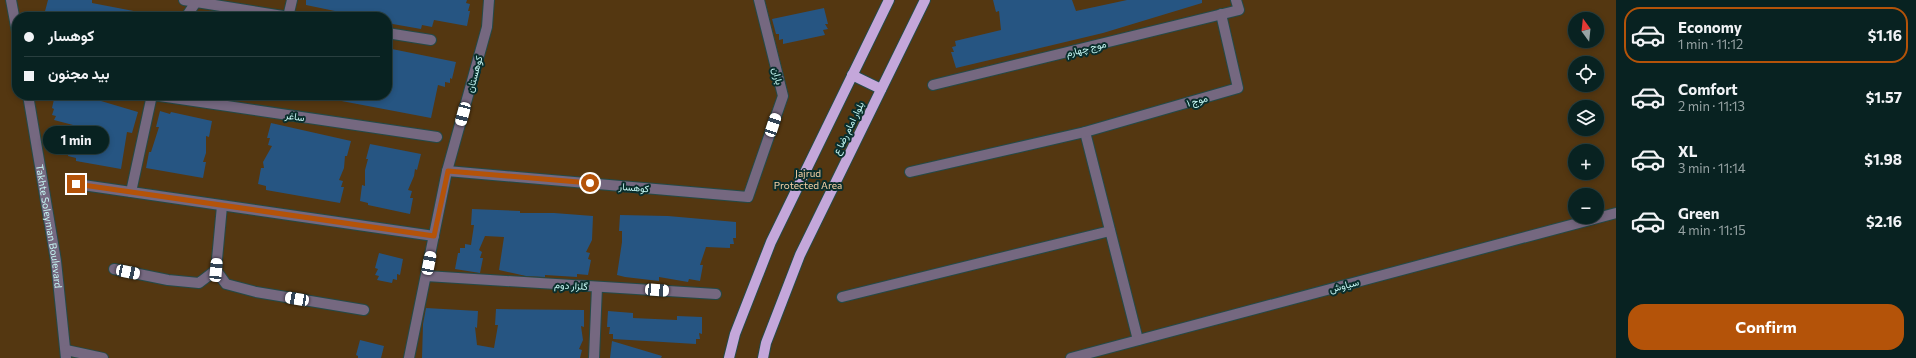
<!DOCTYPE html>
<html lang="en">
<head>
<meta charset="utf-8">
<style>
	body { margin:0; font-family:Commissioner,Vazirmatn,sans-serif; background:#162f2e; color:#f1f3f6; height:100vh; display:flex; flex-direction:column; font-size:15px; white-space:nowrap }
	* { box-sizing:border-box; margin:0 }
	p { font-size:13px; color:#98a4a5 }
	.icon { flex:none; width:22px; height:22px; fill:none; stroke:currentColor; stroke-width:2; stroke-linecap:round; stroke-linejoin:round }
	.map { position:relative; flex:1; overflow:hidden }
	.panel { display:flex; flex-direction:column; background:#082221; width:300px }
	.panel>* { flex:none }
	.banner { position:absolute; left:12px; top:12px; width:380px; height:88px; border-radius:16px; box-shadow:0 2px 6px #0003,0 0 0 1px #293f3f; display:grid; align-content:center; height:88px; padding:0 12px; background:#082221 }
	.needle { width:26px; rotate:345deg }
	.tools { position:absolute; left:1568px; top:12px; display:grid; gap:8px }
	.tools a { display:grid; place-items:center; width:36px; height:36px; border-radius:50%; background:#082221; box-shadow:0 2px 6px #0003,0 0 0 1px #293f3f; font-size:20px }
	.end { position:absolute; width:18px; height:18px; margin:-9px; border:5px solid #b45309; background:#fff; box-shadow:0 0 0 2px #fff }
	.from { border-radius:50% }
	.bubble { position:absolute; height:28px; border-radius:14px; background:#082221; box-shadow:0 2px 6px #0003,0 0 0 1px #293f3f; font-size:13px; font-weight:700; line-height:28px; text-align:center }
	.car { position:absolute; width:12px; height:24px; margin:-12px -6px; border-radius:5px; box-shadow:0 0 3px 1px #0007; background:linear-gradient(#fff 24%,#345 0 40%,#fff 0 76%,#345 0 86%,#fff 0) }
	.banner b { display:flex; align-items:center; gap:14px; height:38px; font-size:15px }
	.banner b+b { border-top:1px solid #293f3f }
	.banner i { width:10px; height:10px; background:#f1f3f6 }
	ul { padding:7px 0 0; list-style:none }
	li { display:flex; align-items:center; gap:12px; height:56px; margin:0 8px 6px; padding:0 4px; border:2px solid transparent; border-radius:16px }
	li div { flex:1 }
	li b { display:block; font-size:15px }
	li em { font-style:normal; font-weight:700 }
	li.on { border-color:#b45309 }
	li>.icon { width:36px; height:36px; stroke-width:1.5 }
	.primary-button { display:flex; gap:8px; margin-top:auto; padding:8px 12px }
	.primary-button a { flex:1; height:46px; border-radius:16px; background:#b45309; color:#fff; font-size:16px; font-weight:700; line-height:46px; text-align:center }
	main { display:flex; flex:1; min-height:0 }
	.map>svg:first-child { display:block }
	.green { fill:#543711; fill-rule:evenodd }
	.building { fill:#265582 }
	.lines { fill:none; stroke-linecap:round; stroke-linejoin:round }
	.minor-casing { stroke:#244a48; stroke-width:12 }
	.primary-casing { stroke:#244a48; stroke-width:12 }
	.minor { stroke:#756880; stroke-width:10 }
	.primary { stroke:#c4a7da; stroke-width:10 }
	.route { stroke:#b45309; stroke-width:5 }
	.labels { text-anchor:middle; stroke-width:4; stroke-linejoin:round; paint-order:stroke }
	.street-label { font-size:10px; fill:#c5f7f3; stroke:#0a2e2c }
	.park-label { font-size:10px; fill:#fad3a7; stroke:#0a2e2c }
</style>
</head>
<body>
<main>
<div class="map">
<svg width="1616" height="358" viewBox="0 0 1616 358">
	<rect width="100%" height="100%" fill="#0a2e2c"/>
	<path class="green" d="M0,0H1616V358H0ZM17,17H387V95H17ZM1575,19H1597V41H1575ZM1575,63H1597V85H1575ZM1575,107H1597V129H1575ZM1575,151H1597V173H1575ZM1575,195H1597V217H1575Z"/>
	<g class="building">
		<polygon points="48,0 92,0 92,3 144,13 144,17 46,17 47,15 44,15"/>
		<polygon points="306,0 467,0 466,3 470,4 468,11 470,11 467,26 434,20 432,27 422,25 421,29 387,23 387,17 354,17 354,15 306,5"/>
		<polygon points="993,0 1072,0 1076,11 1127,0 1202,0 1202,3 1103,33 956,68 951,52 954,52 952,47 956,46 955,41 1001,30 999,11 996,12"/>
		<polygon points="824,8 828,24 825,24 828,29 823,30 825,35 783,44 783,39 779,40 779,34 776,34 772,19"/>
		<polygon points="387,48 456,62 452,79 450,78 450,83 445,82 445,87 438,85 431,118 331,99 331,95 387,95"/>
		<polygon points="55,95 70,95 101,101 138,112 132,133 127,132 121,169 76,161 76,158 68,156 73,125 54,120 56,116 52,115 54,109 52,108"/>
		<polygon points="160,111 170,114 171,112 212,121 209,137 206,136 206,153 203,162 206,162 203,178 146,168 149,152 151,152 159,127 156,127"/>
		<polygon points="271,123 351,141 347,156 345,156 344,168 339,180 343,181 341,187 344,187 340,203 266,190 266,186 258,184 261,168 264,168 263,162 272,146 268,145 270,138 267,138"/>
		<polygon points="370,144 421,154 417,170 415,169 414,176 408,190 412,191 410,198 413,198 410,214 368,205 368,203 360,201 362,185 365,186 365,170 368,159 366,159"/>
		<polygon points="472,209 520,211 520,213 554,213 593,216 592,240 586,252 590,253 588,259 591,260 588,275 577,274 577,277 545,275 545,277 526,276 499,270 504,237 485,236 479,250 482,252 480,258 483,258 480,273 455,269 458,253 460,253 460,248 465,248 465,244 471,245 474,225 471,225"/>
		<polygon points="620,215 668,216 736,222 736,238 733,238 734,244 730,244 730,248 706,247 700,265 703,265 700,281 689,279 688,282 659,277 659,281 625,277 617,275 622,242 622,231 619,231"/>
		<polygon points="379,253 403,259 400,275 397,274 397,280 393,279 392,283 377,280 379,276 375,275 378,269 375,268"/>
		<polygon points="426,308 478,311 477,328 475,327 477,345 494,348 498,325 495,325 496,309 584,310 584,327 581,326 583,340 579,349 582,350 580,358 422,358 423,324"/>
		<polygon points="608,311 633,313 633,318 677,320 677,316 702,317 702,334 699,333 700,339 696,339 696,344 613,339 613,334 609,334 610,327 607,327"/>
		<polygon points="360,340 384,346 381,358 358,358 358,356 356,355"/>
		<polygon points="612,341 662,356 661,358 610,358"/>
	</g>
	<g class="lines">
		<defs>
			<g id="minor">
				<polyline points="11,0 17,32"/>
				<polyline points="184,0 289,17"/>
				<polyline points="186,17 196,2"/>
				<polyline points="288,17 292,0"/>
				<polyline points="387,33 431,40"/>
				<polyline points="933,85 1239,10 1236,0"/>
				<path id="s1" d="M28,95L56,261L66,358"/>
				<polyline points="153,95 437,137"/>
				<polyline points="1085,132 1138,340"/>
				<polyline points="447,171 748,197 783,96 759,0"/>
				<polyline points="910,172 1085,132 1238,88 1221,14"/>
				<polyline points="76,184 434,236"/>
				<polyline points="131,192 152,95"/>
				<polyline points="222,206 216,270 226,284 256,292 364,310"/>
				<polyline points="114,269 168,280 199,283 216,270"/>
				<polyline points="426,276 716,294"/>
				<polyline points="842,297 1110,231"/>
				<polyline points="66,350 103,358"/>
				<polyline points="409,358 447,171 487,27 489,0"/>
				<polyline points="594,358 597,287"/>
				<polyline points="1071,358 1616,213"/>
			</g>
			<g id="primary">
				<polyline points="852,75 881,89"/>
				<polyline points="729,358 735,334 771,242 889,0"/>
				<polyline points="763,358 766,343 800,255 925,0"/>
			</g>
		</defs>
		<use href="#minor" class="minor-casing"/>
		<use href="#primary" class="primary-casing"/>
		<use href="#minor" class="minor"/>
		<use href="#primary" class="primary"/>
	</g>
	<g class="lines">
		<polyline class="route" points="76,184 434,236 448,171 590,183"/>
	</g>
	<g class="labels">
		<g class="street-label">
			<text transform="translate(1086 48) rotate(-14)" y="4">موج چهارم</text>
			<text transform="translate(474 74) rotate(-75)" y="4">کوهستان</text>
			<text transform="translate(778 76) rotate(76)" y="4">باران</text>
			<text transform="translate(1197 100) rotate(-16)" y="4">موج ۱</text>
			<text transform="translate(295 116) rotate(8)" y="4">ساغر</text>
			<text transform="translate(848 128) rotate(-64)" y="4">بلوار امام رضا ع</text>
			<text transform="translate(634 187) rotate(5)" y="4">کوهسار</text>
			<text dy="4" stroke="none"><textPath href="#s1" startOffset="133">Takhte Soleyman Boulevard</textPath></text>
			<text transform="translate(571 285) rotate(3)" y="4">گلزار دوم</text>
			<text transform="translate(1344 285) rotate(-15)" y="4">سیاوش</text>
		</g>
		<g class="park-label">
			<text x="808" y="177">Jajrud<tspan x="808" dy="12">Protected Area</tspan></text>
		</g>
	</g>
</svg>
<div class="tools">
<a><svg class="needle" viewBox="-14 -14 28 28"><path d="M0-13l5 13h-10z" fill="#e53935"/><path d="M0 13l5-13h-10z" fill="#98a4a5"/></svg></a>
<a><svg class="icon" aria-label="locate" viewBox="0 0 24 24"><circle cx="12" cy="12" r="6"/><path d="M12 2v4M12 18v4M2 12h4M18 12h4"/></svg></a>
<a><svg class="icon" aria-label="layers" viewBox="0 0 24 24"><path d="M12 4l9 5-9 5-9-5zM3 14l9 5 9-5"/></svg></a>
<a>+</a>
<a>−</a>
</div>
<i class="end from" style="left:590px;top:183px"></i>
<i class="end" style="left:76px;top:184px"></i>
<div class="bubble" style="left:43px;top:126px;width:66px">1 min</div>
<i class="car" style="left:463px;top:114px;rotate:195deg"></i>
<i class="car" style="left:773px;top:125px;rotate:18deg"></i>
<i class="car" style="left:429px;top:263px;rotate:11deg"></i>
<i class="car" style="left:216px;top:270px;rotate:5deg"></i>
<i class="car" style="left:128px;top:272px;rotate:102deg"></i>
<i class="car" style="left:657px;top:290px;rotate:94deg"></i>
<i class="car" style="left:297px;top:299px;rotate:280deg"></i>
<div class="banner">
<b><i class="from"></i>کوهسار</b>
<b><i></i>بید مجنون</b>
</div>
</div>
<section class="panel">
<ul>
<li class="on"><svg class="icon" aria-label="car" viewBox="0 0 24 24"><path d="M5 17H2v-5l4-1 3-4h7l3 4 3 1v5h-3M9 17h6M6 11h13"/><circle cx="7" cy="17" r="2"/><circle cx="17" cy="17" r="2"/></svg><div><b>Economy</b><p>1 min · 11:12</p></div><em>$1.16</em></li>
<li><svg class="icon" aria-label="car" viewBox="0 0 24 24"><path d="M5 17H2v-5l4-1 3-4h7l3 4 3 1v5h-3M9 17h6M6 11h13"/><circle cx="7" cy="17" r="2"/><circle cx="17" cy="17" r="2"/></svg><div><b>Comfort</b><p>2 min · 11:13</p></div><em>$1.57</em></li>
<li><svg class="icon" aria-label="car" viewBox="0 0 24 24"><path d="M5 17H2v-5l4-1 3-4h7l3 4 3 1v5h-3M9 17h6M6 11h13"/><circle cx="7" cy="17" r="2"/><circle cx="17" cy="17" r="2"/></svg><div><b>XL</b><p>3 min · 11:14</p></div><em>$1.98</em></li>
<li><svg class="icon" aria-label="car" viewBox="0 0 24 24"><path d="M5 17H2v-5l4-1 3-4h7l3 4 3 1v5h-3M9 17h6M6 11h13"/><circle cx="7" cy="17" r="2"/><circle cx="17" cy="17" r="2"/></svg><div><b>Green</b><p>4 min · 11:15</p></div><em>$2.16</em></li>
</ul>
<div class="primary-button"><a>Confirm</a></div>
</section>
</main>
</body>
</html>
